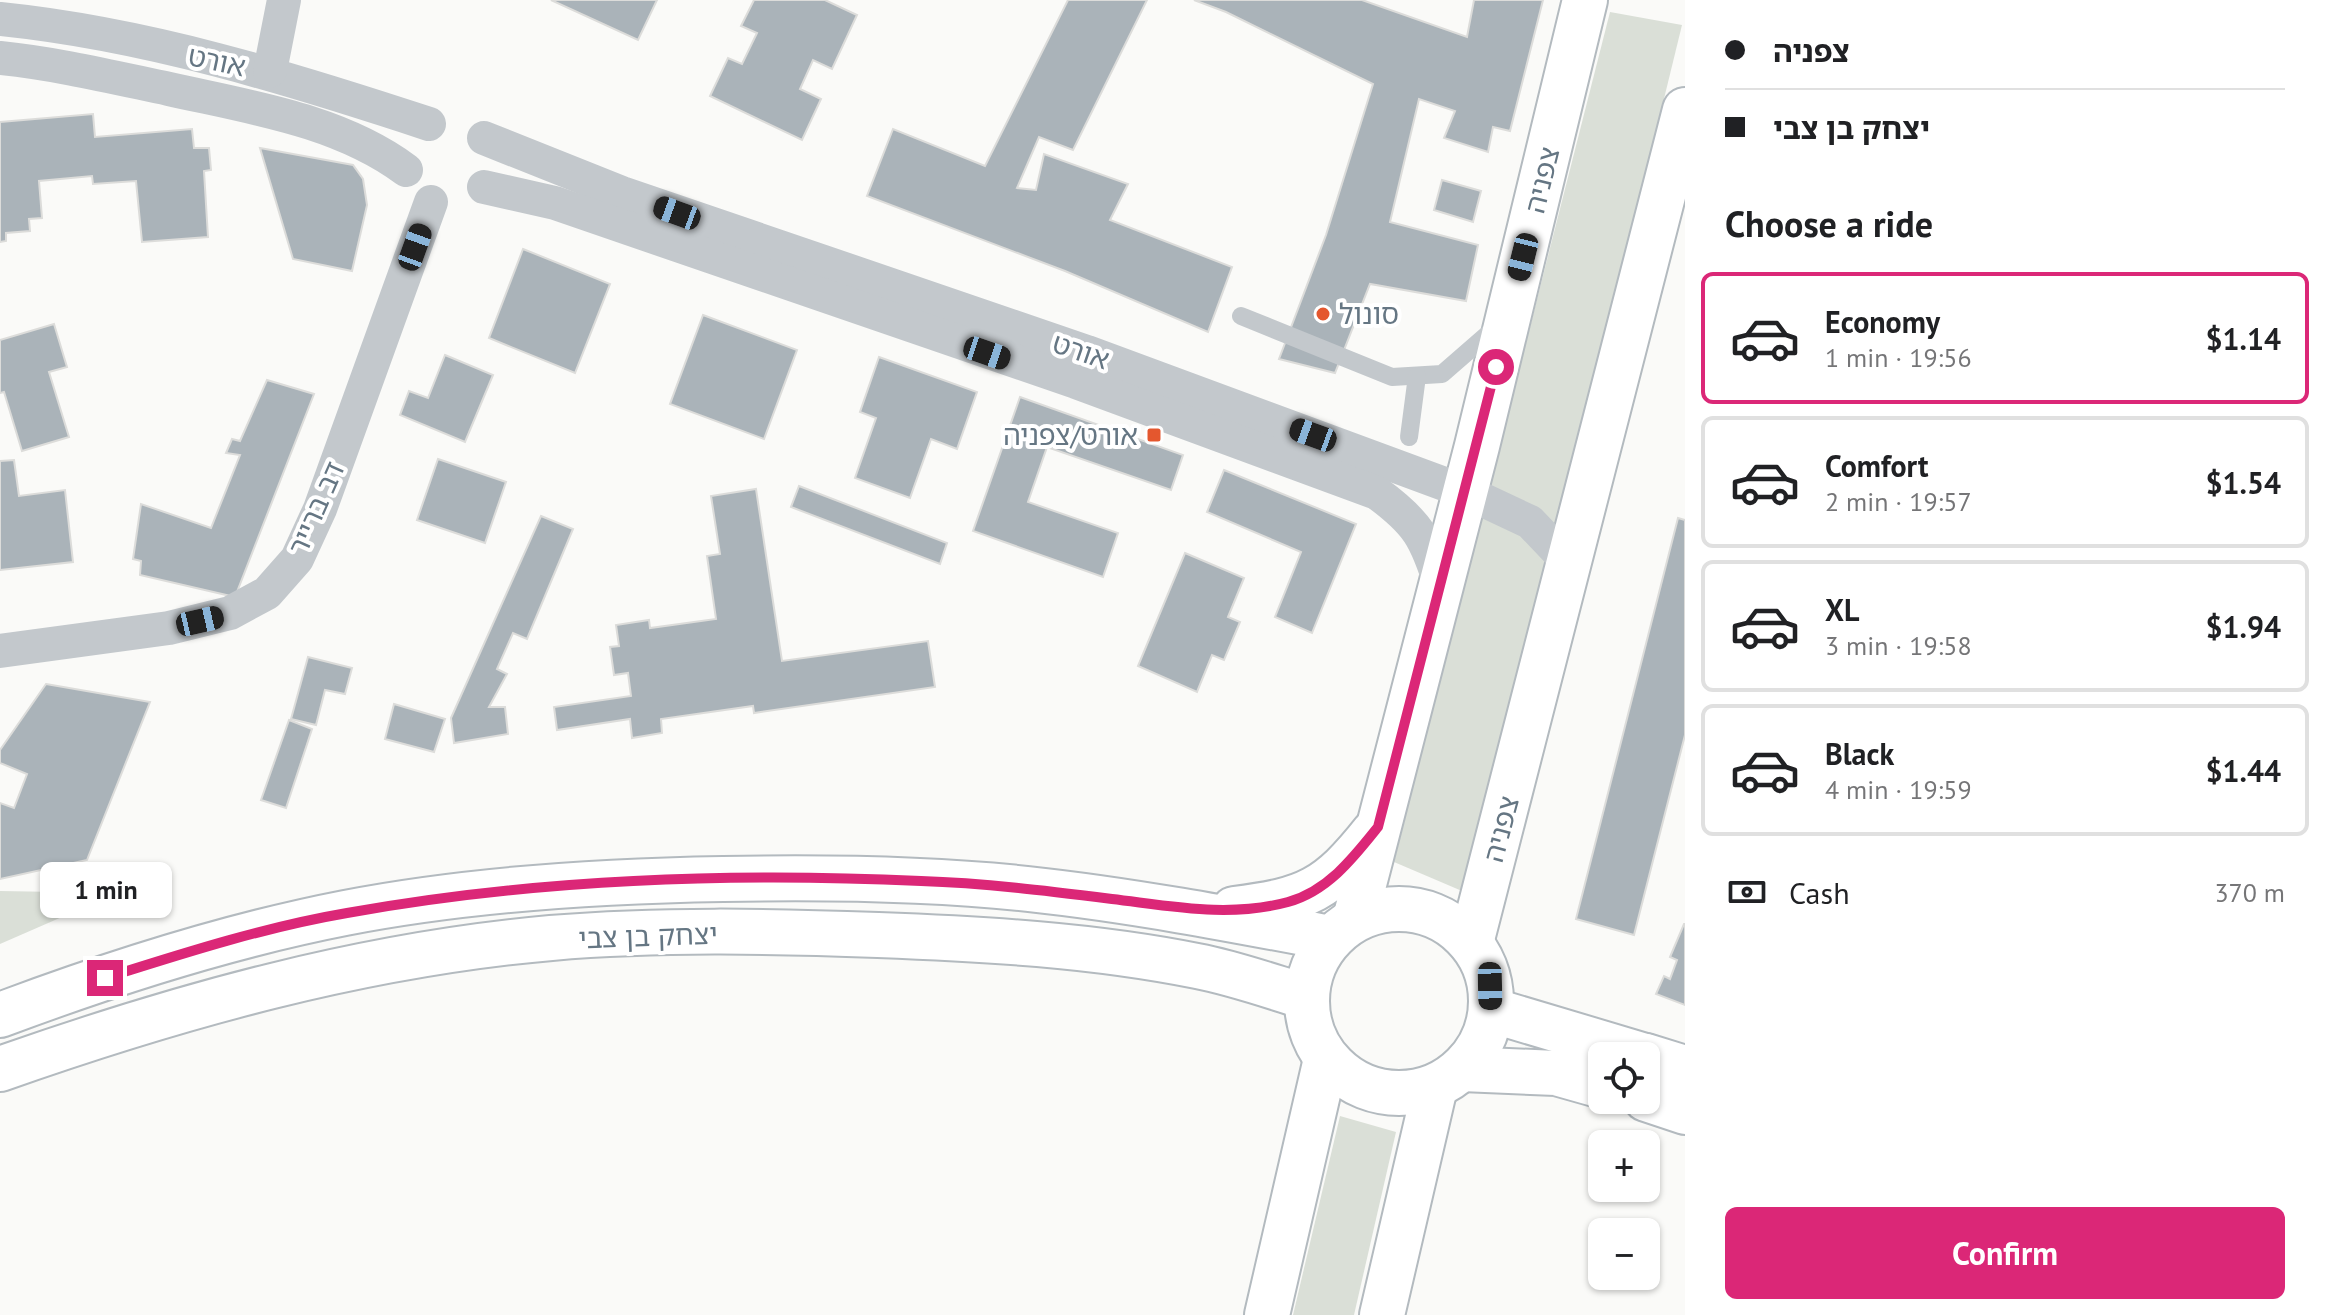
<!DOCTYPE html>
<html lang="en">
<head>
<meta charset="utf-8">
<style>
	body { margin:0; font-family:"PT Sans","Noto Sans Hebrew",sans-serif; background:#f6f6f6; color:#202124; height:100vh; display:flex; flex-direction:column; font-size:30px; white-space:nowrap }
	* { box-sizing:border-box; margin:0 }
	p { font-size:26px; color:#757577 }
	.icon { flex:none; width:44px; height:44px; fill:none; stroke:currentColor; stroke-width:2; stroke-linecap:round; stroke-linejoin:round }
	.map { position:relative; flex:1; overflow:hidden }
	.drawer { display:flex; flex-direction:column; background:#fff; width:640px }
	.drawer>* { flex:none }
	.guide { display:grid; align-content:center; height:176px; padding:0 40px; background:#fff }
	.buttons { position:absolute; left:1588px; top:1042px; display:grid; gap:16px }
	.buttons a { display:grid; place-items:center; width:72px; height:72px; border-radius:12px; background:#fff; box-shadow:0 2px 6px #0004; font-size:40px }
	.end { position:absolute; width:36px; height:36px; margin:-18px; border:10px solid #db2777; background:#fff; box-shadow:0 0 0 4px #fff }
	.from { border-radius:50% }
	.bubble { position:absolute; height:56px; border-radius:12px; background:#fff; box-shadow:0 2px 6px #0004; font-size:26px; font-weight:700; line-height:56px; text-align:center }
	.car { position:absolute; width:24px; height:48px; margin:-24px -12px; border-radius:10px; box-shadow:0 0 6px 2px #0007; background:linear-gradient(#222 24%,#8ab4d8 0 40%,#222 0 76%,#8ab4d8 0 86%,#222 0) }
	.guide b { display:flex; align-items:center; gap:28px; height:76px; font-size:30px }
	.guide b+b { border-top:2px solid #e0e0e0 }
	.guide i { width:20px; height:20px; background:#202124 }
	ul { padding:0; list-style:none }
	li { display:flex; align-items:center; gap:24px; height:132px; margin:0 16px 12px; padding:0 24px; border:4px solid #e0e0e0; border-radius:12px }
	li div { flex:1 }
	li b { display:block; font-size:30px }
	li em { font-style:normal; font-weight:700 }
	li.on { border-color:#db2777 }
	li>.icon { width:72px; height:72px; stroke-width:1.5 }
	h2 { padding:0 40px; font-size:36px; line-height:96px }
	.pay { display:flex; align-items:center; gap:20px; height:88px; padding:0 40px; font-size:30px }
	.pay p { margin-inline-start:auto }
	.cta { display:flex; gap:16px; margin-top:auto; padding:16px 40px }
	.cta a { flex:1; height:92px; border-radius:12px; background:#db2777; color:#fff; font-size:32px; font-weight:700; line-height:92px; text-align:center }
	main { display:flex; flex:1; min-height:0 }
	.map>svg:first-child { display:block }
	.green { fill:#dadfd7 }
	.building { fill:#aab3b9; stroke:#dcdcda; stroke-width:2 }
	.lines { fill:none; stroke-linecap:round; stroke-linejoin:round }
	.secondary-casing { stroke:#b3babf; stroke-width:48 }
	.lane { stroke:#c3c8cc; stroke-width:18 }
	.street { stroke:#c3c8cc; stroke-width:34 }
	.secondary { stroke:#fff; stroke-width:44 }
	.route { stroke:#db2777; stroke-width:10 }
	.poi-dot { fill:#e4572e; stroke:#fff; stroke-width:3 }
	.labels { text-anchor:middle; stroke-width:8; stroke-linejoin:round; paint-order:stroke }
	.street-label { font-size:28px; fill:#657683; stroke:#fff }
	.poi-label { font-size:28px; fill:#657683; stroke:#fff; text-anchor:start }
</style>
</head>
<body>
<main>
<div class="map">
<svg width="1685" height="1315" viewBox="0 0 1685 1315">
	<rect width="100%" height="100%" fill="#fafaf8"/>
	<g class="green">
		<polygon points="1610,12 1682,25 1580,443 1462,891 1394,862"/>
		<polygon points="0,891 117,893 0,944"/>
		<polygon points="1340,1116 1396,1132 1354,1315 1293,1315"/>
	</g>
	<g class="building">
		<polygon points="551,0 657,0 638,40"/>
		<polygon points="754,0 825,0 857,15 832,69 813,60 800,89 821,99 802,140 710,96 728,58 742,64 757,33 741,26"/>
		<polygon points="1068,0 1147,0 1073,150 1039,137 1017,188 1036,190 1044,154 1128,184 1110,220 1232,267 1208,332 1065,271 867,196 893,129 985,166"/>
		<polygon points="1194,0 1362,0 1467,37 1474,0 1543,0 1510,131 1493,127 1488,152 1444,138 1455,111 1419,99 1390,222 1478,245 1466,301 1370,284 1335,373 1279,359 1326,235 1373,84 1226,12"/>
		<polygon points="93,114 95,137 192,129 194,148 209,148 211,170 204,171 208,237 142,242 136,181 93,184 92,176 39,181 42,218 29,219 30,231 6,233 6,241 0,242 0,122"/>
		<polygon points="260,148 353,165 363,179 367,205 352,271 293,259"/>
		<polygon points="1442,180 1481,191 1473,222 1434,210"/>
		<polygon points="523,249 610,284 575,373 489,338"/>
		<polygon points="703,315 797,350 764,439 670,404"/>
		<polygon points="54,324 67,367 49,372 69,437 22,451 4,392 0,393 0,340"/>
		<polygon points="445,355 493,375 465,442 400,415 409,391 428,398"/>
		<polygon points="879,357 977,392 957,449 931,439 910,498 855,478 876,418 860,412"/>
		<polygon points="267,380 314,394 235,597 140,575 141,561 133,559 141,504 211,528 240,455 226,453 232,439 240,441"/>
		<polygon points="1020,397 1183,455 1171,490 1047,447 1028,502 1118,533 1103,577 973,531"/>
		<polygon points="438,459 506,482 485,543 417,520"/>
		<polygon points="14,460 19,496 65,490 73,562 0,570 0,461"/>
		<polygon points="1224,470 1356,524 1312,633 1275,617 1301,552 1207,512"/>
		<polygon points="799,486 947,543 940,564 791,507"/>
		<polygon points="756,489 782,661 928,641 935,687 754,713 753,706 661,719 662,733 632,738 630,719 557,730 554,707 631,696 628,673 614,675 610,647 619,646 616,625 649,620 650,628 716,619 707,556 720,554 711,496"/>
		<polygon points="541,516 573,529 527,639 513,633 497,669 507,674 489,707 505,707 508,734 454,743 451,718"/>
		<polygon points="1678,518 1685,520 1685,735 1634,935 1576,919"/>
		<polygon points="1185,553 1244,578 1228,617 1240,622 1224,660 1212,655 1197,692 1138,666"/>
		<polygon points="308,657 352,668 345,694 325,690 316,725 291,719"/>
		<polygon points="46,684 150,702 87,860 0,879 0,803 14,808 27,774 0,763 0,750"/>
		<polygon points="394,704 445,719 434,752 385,739"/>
		<polygon points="289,720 312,729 286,808 261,800"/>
		<polygon points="1684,924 1685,924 1685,1005 1656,994 1664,976 1670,979 1677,960 1670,957"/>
	</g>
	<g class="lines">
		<defs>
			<g id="secondary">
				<circle cx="1399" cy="1001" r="92"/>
				<path d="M1234,909C1307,900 1328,890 1374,832"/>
				<polyline points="1355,919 1477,446 1585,0"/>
				<polyline points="1471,943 1685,110"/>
				<polyline points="1491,1010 1645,1056"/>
				<path d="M0,1015C112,973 227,936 345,913C469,889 597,881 723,879C825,877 927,878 1028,889C1130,900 1230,919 1330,938"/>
				<polyline points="1646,1056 1685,1068"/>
				<path d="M0,1069C179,1006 361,955 551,938C659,929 770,931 878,935C985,939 1092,945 1197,966C1234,973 1270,986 1306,997"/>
				<polyline points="1462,1069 1556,1073 1602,1086"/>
				<polyline points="1646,1099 1685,1112"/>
				<polyline points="1267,1315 1326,1059"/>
				<polyline points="1382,1315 1435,1087"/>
			</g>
		</defs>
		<use href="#secondary" class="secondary-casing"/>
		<g class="lane">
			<polyline points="1241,316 1392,377 1442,374 1496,327"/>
			<polyline points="1409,437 1417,376"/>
		</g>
		<g class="street">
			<path d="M0,19C147,34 289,78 429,124"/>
			<path d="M0,58C58,64 112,77 169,89C249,107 339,120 406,170"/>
			<polyline points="270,71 284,0"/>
			<polyline points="484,138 622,193 1087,352 1466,492 1530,522 1570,564"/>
			<path d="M484,187L555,203L1076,382L1377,493C1418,523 1426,538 1441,586"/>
			<polyline points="0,651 169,628 230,613 267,593 297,559 320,509 431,202"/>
		</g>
		<use href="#secondary" class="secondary"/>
	</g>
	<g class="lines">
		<path class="route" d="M105,978C184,953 265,927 347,913C536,879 729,872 921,881C984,883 1048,891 1112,899C1171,906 1229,918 1288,902C1328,891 1354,857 1378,827L1496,367"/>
	</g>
	<g class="poi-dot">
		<circle cx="1323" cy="314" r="8"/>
		<rect x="1146" y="427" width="16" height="16" rx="4"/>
	</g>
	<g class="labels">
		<g class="street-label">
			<text transform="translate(217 61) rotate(12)" y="10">אורט</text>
			<text transform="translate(1542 180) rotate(-76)" y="10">צפניה</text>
			<text transform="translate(1081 351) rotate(19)" y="10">אורט</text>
			<text transform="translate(316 508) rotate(-66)" y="10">דב ברייר</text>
			<text transform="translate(1501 829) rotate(-75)" y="10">צפניה</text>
			<text transform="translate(648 936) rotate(-2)" y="10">יצחק בן צבי</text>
		</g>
		<g class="poi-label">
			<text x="1339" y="324">סונול</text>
			<text x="1138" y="445" text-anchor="end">אורט/צפניה</text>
		</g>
	</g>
</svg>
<div class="buttons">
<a><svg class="icon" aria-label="locate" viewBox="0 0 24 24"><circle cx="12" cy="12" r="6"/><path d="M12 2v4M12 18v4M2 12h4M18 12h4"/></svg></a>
<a>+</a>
<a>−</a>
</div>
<i class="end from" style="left:1496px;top:367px"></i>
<i class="end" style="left:105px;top:978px"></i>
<div class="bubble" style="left:40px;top:862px;width:132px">1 min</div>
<i class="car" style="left:677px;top:213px;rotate:290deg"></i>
<i class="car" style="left:415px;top:247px;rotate:20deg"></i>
<i class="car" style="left:1523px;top:257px;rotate:194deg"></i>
<i class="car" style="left:987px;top:353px;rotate:109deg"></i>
<i class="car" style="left:1313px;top:435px;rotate:290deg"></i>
<i class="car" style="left:200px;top:621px;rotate:77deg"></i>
<i class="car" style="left:1490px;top:986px;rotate:179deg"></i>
</div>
<section class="drawer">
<div class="guide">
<b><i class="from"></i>צפניה</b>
<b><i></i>יצחק בן צבי</b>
</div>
<h2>Choose a ride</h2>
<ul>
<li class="on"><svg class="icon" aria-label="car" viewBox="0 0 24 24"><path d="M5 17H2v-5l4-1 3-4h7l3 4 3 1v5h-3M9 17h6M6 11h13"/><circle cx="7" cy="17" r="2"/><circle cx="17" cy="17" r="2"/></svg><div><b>Economy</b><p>1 min · 19:56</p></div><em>$1.14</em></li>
<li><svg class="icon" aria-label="car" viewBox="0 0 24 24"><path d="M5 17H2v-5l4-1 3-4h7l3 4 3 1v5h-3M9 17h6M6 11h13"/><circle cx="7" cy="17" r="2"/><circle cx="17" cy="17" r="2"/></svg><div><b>Comfort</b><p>2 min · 19:57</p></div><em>$1.54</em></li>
<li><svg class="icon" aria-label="car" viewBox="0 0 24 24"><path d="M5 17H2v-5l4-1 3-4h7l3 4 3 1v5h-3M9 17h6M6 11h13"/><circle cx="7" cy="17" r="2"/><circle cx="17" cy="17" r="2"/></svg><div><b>XL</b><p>3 min · 19:58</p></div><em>$1.94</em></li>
<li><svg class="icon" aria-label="car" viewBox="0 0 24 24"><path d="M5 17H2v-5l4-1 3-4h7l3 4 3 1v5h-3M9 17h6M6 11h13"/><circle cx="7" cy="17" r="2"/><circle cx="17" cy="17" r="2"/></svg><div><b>Black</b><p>4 min · 19:59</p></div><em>$1.44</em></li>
</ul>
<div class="pay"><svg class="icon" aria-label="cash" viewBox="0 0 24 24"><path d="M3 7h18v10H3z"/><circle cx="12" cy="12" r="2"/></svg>Cash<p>370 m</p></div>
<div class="cta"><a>Confirm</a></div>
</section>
</main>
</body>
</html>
